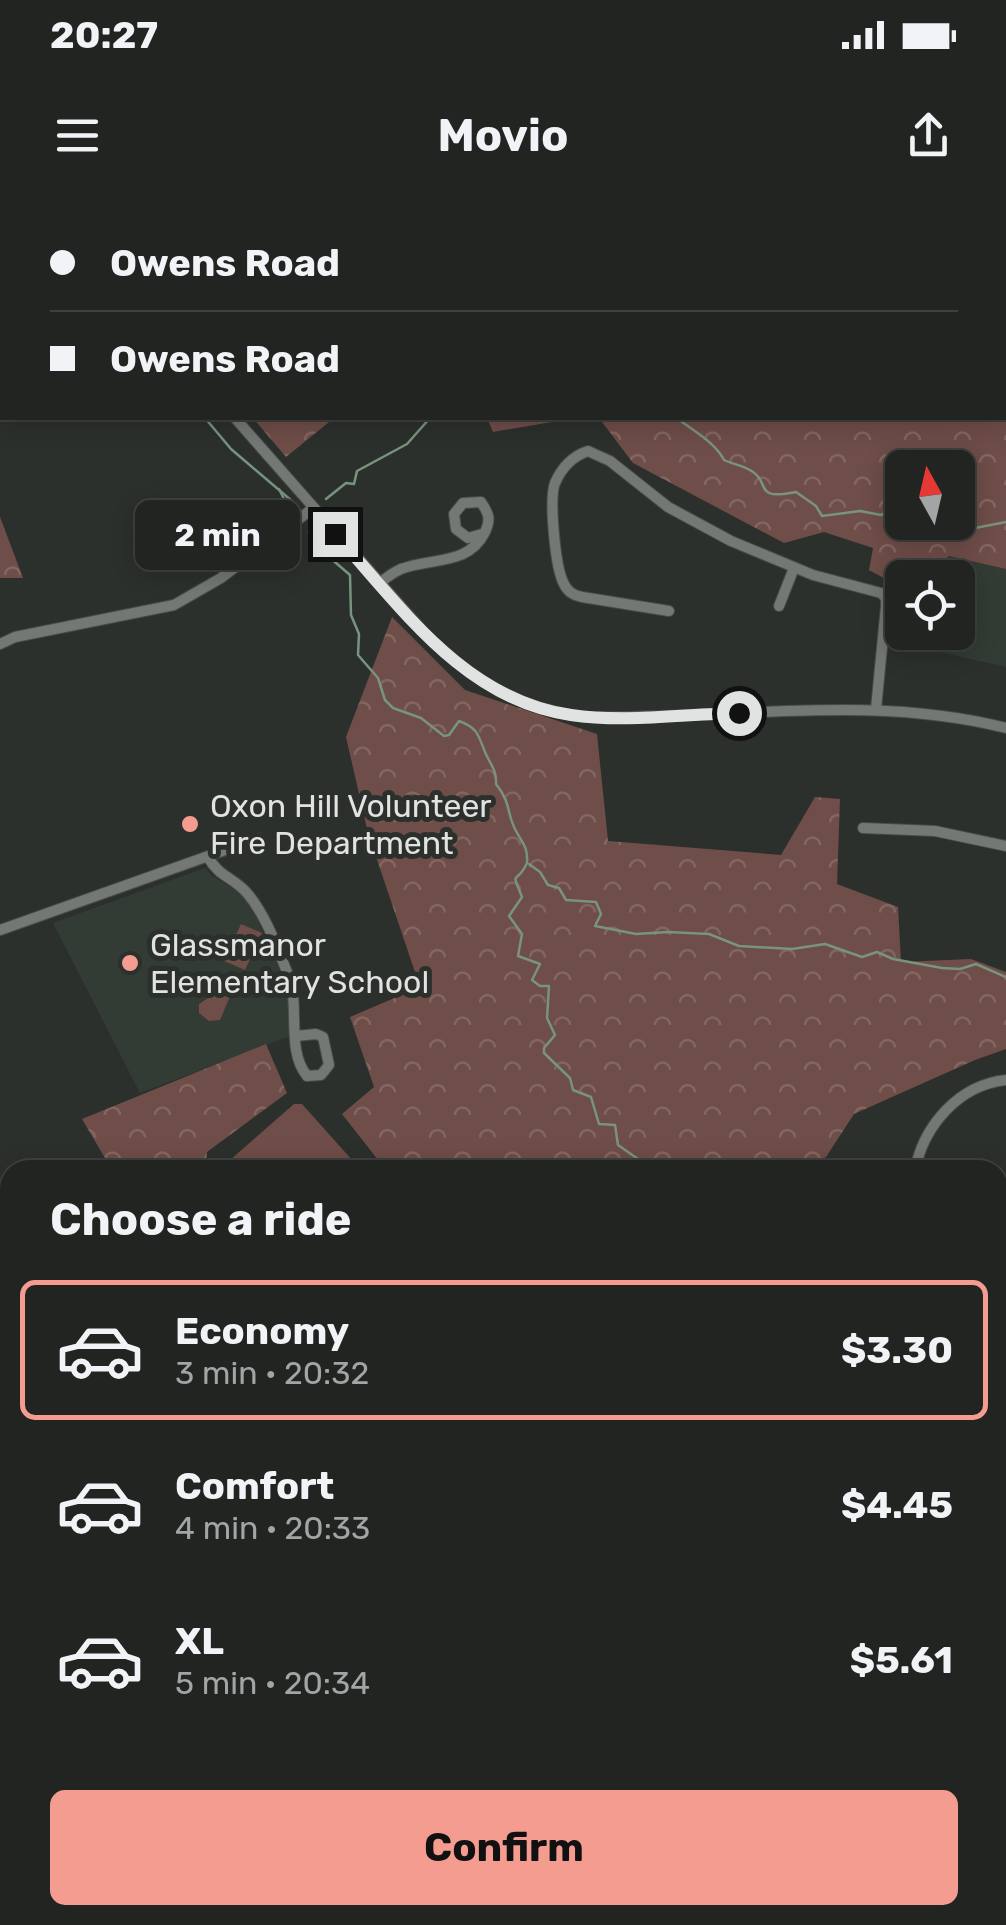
<!DOCTYPE html>
<html lang="en">
<head>
<meta charset="utf-8">
<style>
	body { margin:0; font-family:Rubik,sans-serif; background:#2d302e; color:#f1f3f6; height:100vh; display:flex; flex-direction:column; font-size:38px; white-space:nowrap }
	* { box-sizing:border-box; margin:0 }
	p { font-size:32px; color:#a2a4a5 }
	.icon { flex:none; width:55px; height:55px; fill:none; stroke:currentColor; stroke-width:2; stroke-linecap:round; stroke-linejoin:round }
	.map { position:relative; flex:1; overflow:hidden }
	.drawer { position:absolute; left:0px; top:960px; width:1008px; height:765px; display:flex; flex-direction:column; background:#212421; border-radius:30px 30px 0 0; box-shadow:0 5px 25px #0003,0 0 0 2px #3e413f }
	.drawer>* { flex:none }
	.hud { position:absolute; left:0px; top:0px; width:1008px; height:220px; box-shadow:0 5px 25px #0003,0 0 0 2px #3e413f; display:grid; align-content:center; height:220px; padding:0 50px; background:#212421 }
	.needle { width:65px; rotate:352deg }
	.controls { position:absolute; left:885px; top:250px; display:grid; gap:20px }
	.controls a { display:grid; place-items:center; width:90px; height:90px; border-radius:15px; background:#212421; box-shadow:0 5px 25px #0003,0 0 0 2px #3e413f; font-size:50px }
	.end { position:absolute; width:45px; height:45px; margin:-22px; border:12px solid #e0e3e1; background:#111; box-shadow:0 0 0 5px #111 }
	.from { border-radius:50% }
	.bubble { position:absolute; height:70px; border-radius:15px; background:#212421; box-shadow:0 5px 25px #0003,0 0 0 2px #3e413f; font-size:32px; font-weight:700; line-height:70px; text-align:center }
	.hud b { display:flex; align-items:center; gap:35px; height:95px; font-size:38px }
	.hud b+b { border-top:2px solid #3e413f }
	.hud i { width:25px; height:25px; background:#f1f3f6 }
	ul { padding:0; list-style:none }
	li { display:flex; align-items:center; gap:30px; height:140px; margin:0 20px 15px; padding:0 30px; border:5px solid transparent; border-radius:15px }
	li div { flex:1 }
	li b { display:block; font-size:38px }
	li em { font-style:normal; font-weight:700 }
	li.selected { border-color:#f59c91 }
	li>.icon { width:90px; height:90px; stroke-width:1.5 }
	h2 { padding:0 50px; font-size:45px; line-height:120px }
	.cta { display:flex; gap:20px; margin-top:auto; padding:20px 50px }
	.cta a { flex:1; height:115px; border-radius:15px; background:#f59c91; color:#111; font-size:40px; font-weight:700; line-height:115px; text-align:center }
	.status { display:flex; justify-content:space-between; align-items:center; height:70px; padding:0 50px; background:#212421; direction:ltr }
	.status svg { height:28px; fill:currentColor }
	header { display:flex; justify-content:space-between; align-items:center; height:130px; padding:0 50px; background:#212421; font-size:45px; font-weight:700 }
	.map>svg:first-child { display:block }
	.built { fill:#323c34 }
	.green { fill:#6f4d48 }
	.forest { fill:url(#forest-crowns); fill-rule:evenodd }
	.lines { fill:none; stroke-linecap:round; stroke-linejoin:round }
	.stream { stroke:#78937e; stroke-width:2.5 }
	.minor-casing { stroke:#494d4a; stroke-width:12 }
	.major-casing { stroke:#494d4a; stroke-width:15 }
	.minor { stroke:#737874; stroke-width:10 }
	.major { stroke:#a4716a; stroke-width:12 }
	.route { stroke:#e0e3e1; stroke-width:12 }
	.poi-dot { fill:#f59c91; stroke:#2c302c; stroke-width:4 }
	.labels { text-anchor:middle; stroke-width:10; stroke-linejoin:round; paint-order:stroke }
	.poi-label { font-size:32px; fill:#e0e3e1; stroke:#2c302c; text-anchor:start }
</style>
</head>
<body>
<div class="status"><b>20:27</b><svg viewBox="0 0 49 12"><path d="M0 12V9h3v3zM5 12V6h3v6zM10 12V3h3v9zM15 12V0h3v12zM26 1h20v11H26zM47 4h2v5h-2z"/></svg></div>
<header><svg class="icon" aria-label="menu" viewBox="0 0 24 24"><path d="M4 6h16M4 12h16M4 18h16"/></svg>Movio<svg class="icon" aria-label="share" viewBox="0 0 24 24"><path d="M12 15V3M7 8l5-5 5 5M5 13v7h14v-7"/></svg></header>
<div class="map">
<svg width="1006" height="1725" viewBox="0 0 1006 1725">
	<defs>
		<pattern id="forest-crowns" width="20" height="18" patternUnits="userSpaceOnUse" patternTransform="scale(2.5)"><rect width="20" height="18" fill="#6f4d48"/><path d="M2 6a3 3 0 1 1 6 0M12 15a3 3 0 1 1 6 0" fill="none" stroke="#836662"/></pattern>
	</defs>
	<rect width="100%" height="100%" fill="#2c302c"/>
	<g class="built">
		<polygon points="949,356 1006,369 1006,467 892,441 899,400 902,397 902,432 958,432 958,378 925,377"/>
		<polygon points="205,668 212,676 240,692 249,701 287,787 293,835 140,893 53,723"/>
	</g>
	<g class="green">
		<polygon points="241,724 262,733 245,770 224,761"/>
		<polygon points="223,788 231,794 220,820 209,821 199,813 199,804"/>
		<polygon points="294,904 302,904 361,970 224,970 222,967"/>
	</g>
	<g class="forest">
		<path d="M710,0H1006V369L949,356L925,377L902,378V388L869,370L873,348L824,332L784,343L633,263L599,218H1005V2H709ZM902,268H958V322H902Z"/>
		<polygon points="253,218 334,218 286,257"/>
		<polygon points="487,218 575,218 493,232"/>
		<polygon points="0,317 23,378 0,378"/>
		<polygon points="392,417 465,490 597,534 608,641 781,655 815,597 840,599 837,684 898,707 901,762 971,759 1006,772 1006,849 975,860 854,914 826,957 799,970 386,970 342,914 374,887 350,817 420,787 368,633 346,537"/>
		<polygon points="266,844 287,893 207,952 206,970 112,970 82,919"/>
		<polygon points="10,1110 10,1437 0,1423 0,1114"/>
		<polygon points="10,1590 10,1715 16,1715 0,1723 0,1595"/>
	</g>
	<g class="lines">
		<g class="stream">
			<polyline points="0,50 2,50"/>
			<polyline points="1005,116 1006,116"/>
			<polyline points="205,218 231,249 292,301"/>
			<path d="M677,218C693,231 715,242 724,260C732,264 741,265 748,269C774,282 750,301 796,292L816,306L822,316L860,311L881,315L892,310L902,311"/>
			<polyline points="279,289 289,309"/>
			<polyline points="326,299 346,283 354,284 357,271 407,244 430,218"/>
			<polyline points="958,315 963,319 965,330 1006,322"/>
			<path d="M309,332L314,344L350,375L351,415L359,434L358,455L378,478L385,500L393,508L421,518L444,536L449,535L459,521C478,528 478,535 485,552C490,564 497,570 496,584C512,604 506,613 516,631C523,644 528,647 527,663C516,687 510,667 522,697L509,716L522,734L518,756L540,764L532,780L540,786H549L547,818L555,835L544,848V853L570,878L573,890L591,897L599,924L615,925L618,945L638,959V970"/>
			<polyline points="529,664 540,672 548,685 559,688 566,700 596,702 601,714 595,726 636,734 668,732 709,734 739,746 792,749 825,744 862,757 877,752 893,759 942,768 960,769 976,764 1006,777"/>
		</g>
		<defs>
			<g id="minor">
				<polyline points="47,0 49,2"/>
				<polyline points="354,0 361,2"/>
				<polyline points="540,0 542,2"/>
				<polyline points="409,2 410,0"/>
				<polyline points="632,2 633,0"/>
				<polyline points="667,2 669,0"/>
				<path d="M235,218L426,435C473,480 521,511 587,517C727,520 869,493 1006,528"/>
				<path d="M380,383C387,377 392,373 401,369C433,357 468,366 485,332C491,319 489,314 481,302L463,303L454,314L456,329L468,338L482,334"/>
				<polyline points="779,406 794,368"/>
				<path d="M669,411L582,397C573,395 568,392 564,384C555,368 549,298 555,283C562,267 573,256 588,251L610,261L668,307L731,341L813,375L881,393L886,398V406L876,509"/>
				<polyline points="0,444 15,437 174,405 221,378 312,309"/>
				<polyline points="863,628 935,631 1006,646"/>
				<path d="M208,657C219,677 233,677 247,693C266,715 278,750 289,777C300,808 286,850 307,876L321,875L329,865L323,837L316,834L296,836"/>
				<polyline points="0,730 259,638"/>
				<path d="M915,970C924,925 959,885 1006,880"/>
				<polyline points="998,1034 1006,1035"/>
				<polyline points="998,1142 1006,1144"/>
				<polyline points="998,1459 1006,1461"/>
				<polyline points="998,1565 1006,1569"/>
				<polyline points="998,1676 1006,1677"/>
				<polyline points="447,1725 451,1715"/>
				<polyline points="882,1725 882,1715"/>
			</g>
			<g id="major">
				<polyline points="0,1453 10,1467"/>
				<polyline points="191,1715 199,1725"/>
			</g>
		</defs>
		<use href="#minor" class="minor-casing"/>
		<use href="#major" class="major-casing"/>
		<use href="#minor" class="minor"/>
		<use href="#major" class="major"/>
	</g>
	<g class="lines">
		<path class="route" d="M335,334C402,408 465,500 571,515C626,523 684,514 739,513"/>
	</g>
	<g class="poi-dot">
		<circle cx="190" cy="624" r="10"/>
		<circle cx="130" cy="763" r="10"/>
	</g>
	<g class="labels">
		<g class="poi-label">
			<text x="210" y="617">Oxon Hill Volunteer<tspan x="210" dy="37">Fire Department</tspan></text>
			<text x="150" y="756">Glassmanor<tspan x="150" dy="37">Elementary School</tspan></text>
		</g>
	</g>
</svg>
<div class="controls">
<a><svg class="needle" viewBox="-14 -14 28 28"><path d="M0-13l5 13h-10z" fill="#e53935"/><path d="M0 13l5-13h-10z" fill="#a2a4a5"/></svg></a>
<a><svg class="icon" aria-label="locate" viewBox="0 0 24 24"><circle cx="12" cy="12" r="6"/><path d="M12 2v4M12 18v4M2 12h4M18 12h4"/></svg></a>
</div>
<i class="end from" style="left:739px;top:513px"></i>
<i class="end" style="left:335px;top:334px"></i>
<div class="bubble" style="left:135px;top:300px;width:165px">2 min</div>
<div class="hud">
<b><i class="from"></i>Owens Road</b>
<b><i></i>Owens Road</b>
</div>
<section class="drawer">
<h2>Choose a ride</h2>
<ul>
<li class="selected"><svg class="icon" aria-label="car" viewBox="0 0 24 24"><path d="M5 17H2v-5l4-1 3-4h7l3 4 3 1v5h-3M9 17h6M6 11h13"/><circle cx="7" cy="17" r="2"/><circle cx="17" cy="17" r="2"/></svg><div><b>Economy</b><p>3 min · 20:32</p></div><em>$3.30</em></li>
<li><svg class="icon" aria-label="car" viewBox="0 0 24 24"><path d="M5 17H2v-5l4-1 3-4h7l3 4 3 1v5h-3M9 17h6M6 11h13"/><circle cx="7" cy="17" r="2"/><circle cx="17" cy="17" r="2"/></svg><div><b>Comfort</b><p>4 min · 20:33</p></div><em>$4.45</em></li>
<li><svg class="icon" aria-label="car" viewBox="0 0 24 24"><path d="M5 17H2v-5l4-1 3-4h7l3 4 3 1v5h-3M9 17h6M6 11h13"/><circle cx="7" cy="17" r="2"/><circle cx="17" cy="17" r="2"/></svg><div><b>XL</b><p>5 min · 20:34</p></div><em>$5.61</em></li>
</ul>
<div class="cta"><a>Confirm</a></div>
</section>
</div>
</body>
</html>
